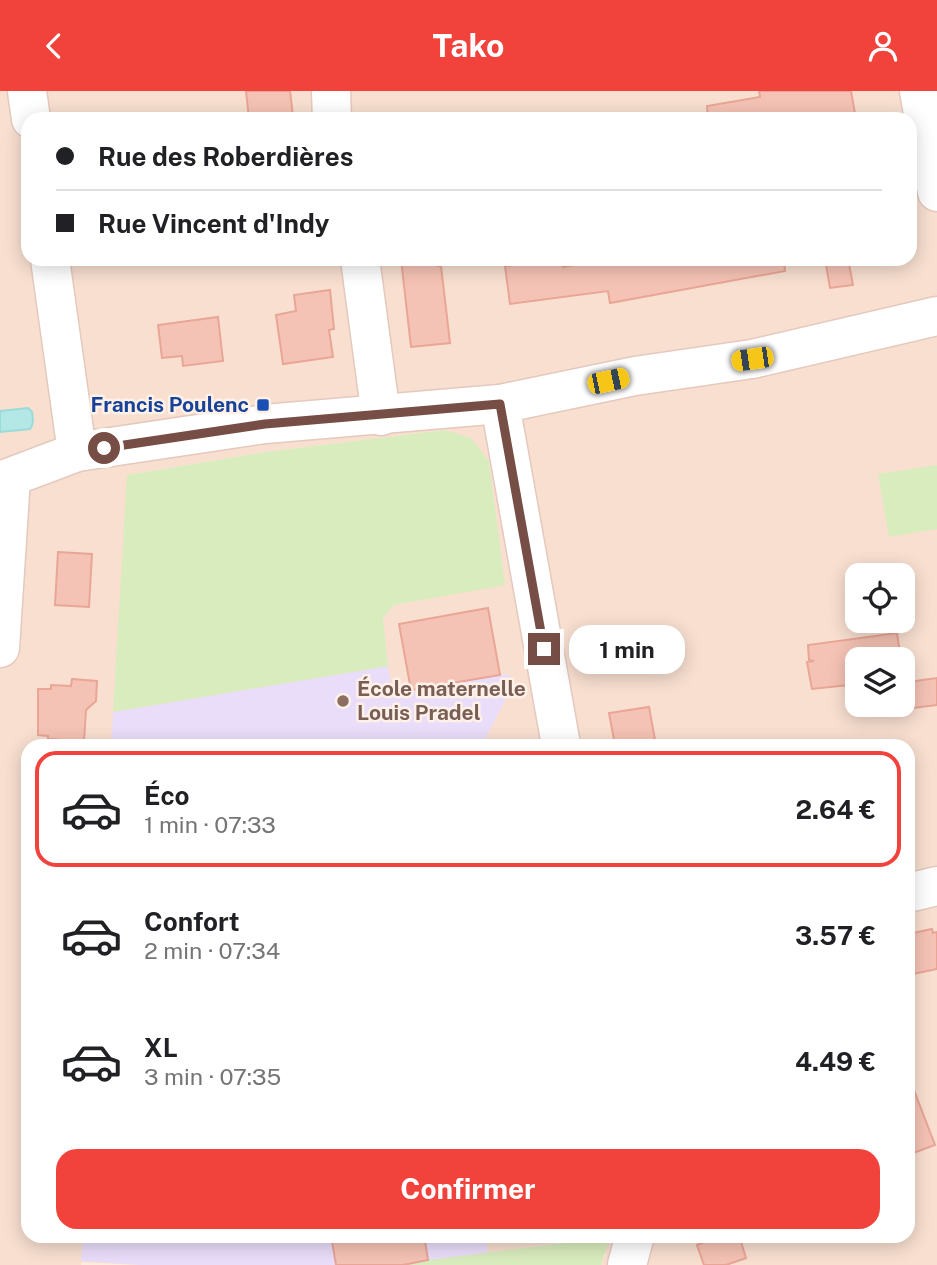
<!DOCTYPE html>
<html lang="fr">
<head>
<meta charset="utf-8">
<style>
	body { margin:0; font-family:"Public Sans",sans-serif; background:#f2f2f2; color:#202124; height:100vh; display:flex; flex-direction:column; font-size:26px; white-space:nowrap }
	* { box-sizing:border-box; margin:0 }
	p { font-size:23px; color:#757577 }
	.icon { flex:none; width:38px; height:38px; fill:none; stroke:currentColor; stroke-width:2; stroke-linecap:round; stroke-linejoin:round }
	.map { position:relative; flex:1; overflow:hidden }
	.panel { position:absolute; left:21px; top:648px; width:894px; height:504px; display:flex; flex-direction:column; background:#fff; border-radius:21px; box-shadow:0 4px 18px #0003 }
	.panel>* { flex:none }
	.top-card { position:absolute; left:21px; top:21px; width:896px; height:154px; border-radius:21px; box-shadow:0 4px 18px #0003; display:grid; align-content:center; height:154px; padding:0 35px; background:#fff }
	.buttons { position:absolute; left:845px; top:472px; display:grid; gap:14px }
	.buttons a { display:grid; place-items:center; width:70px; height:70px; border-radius:14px; background:#fff; box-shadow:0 4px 18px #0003; font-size:35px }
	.end { position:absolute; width:32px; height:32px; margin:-16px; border:9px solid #764e45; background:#fff; box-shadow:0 0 0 4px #fff }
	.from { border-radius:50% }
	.bubble { position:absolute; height:49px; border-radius:21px; background:#fff; box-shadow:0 4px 18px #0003; font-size:23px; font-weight:700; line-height:49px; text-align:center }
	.car { position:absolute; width:21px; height:42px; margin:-21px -10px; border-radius:9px; box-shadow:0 0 5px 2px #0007; background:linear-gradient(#f5c518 24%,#345 0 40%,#f5c518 0 76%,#345 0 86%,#f5c518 0) }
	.top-card b { display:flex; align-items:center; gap:24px; height:66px; font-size:26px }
	.top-card b+b { border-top:2px solid #e0e0e0 }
	.top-card i { width:18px; height:18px; background:#202124 }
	ul { padding:12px 0 0; list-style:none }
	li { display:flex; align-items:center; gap:21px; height:116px; margin:0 14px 10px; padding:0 21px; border:4px solid transparent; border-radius:21px }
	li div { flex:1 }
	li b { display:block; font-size:26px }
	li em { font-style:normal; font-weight:700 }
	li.current { border-color:#f1423c }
	li>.icon { width:63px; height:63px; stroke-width:1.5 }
	.action { display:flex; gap:14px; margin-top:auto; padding:14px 35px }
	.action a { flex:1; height:80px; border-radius:21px; background:#f1423c; color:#fff; font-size:28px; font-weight:700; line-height:80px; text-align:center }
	header { display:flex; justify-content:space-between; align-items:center; height:91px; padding:0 35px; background:#f1423c; color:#fff; font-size:32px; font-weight:700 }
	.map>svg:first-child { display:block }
	.residential { fill:#f8dfd0; fill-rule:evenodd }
	.education { fill:#eaddfa }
	.green { fill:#d9ecbd }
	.water { fill:#b3e8e6; stroke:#99dbd9; stroke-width:2 }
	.building { fill:#f5c3b5; stroke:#e9a595; stroke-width:2 }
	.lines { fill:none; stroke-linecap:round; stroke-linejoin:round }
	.minor-casing { stroke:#e4c9be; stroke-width:41 }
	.minor { stroke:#fff; stroke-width:38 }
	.route { stroke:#764e45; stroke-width:9 }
	.transit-dot { fill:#1a4fb4; stroke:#fff1e7; stroke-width:2.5 }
	.education-dot { fill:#8d6e63; stroke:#fff1e7; stroke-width:2.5 }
	.labels { text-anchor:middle; stroke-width:5; stroke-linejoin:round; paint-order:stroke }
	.transit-label { font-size:21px; font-weight:bold; fill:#164399; stroke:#fff1e7; text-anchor:end }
	.education-label { font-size:21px; font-weight:bold; fill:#785e54; stroke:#fff1e7; text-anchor:start }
</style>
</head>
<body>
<header><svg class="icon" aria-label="back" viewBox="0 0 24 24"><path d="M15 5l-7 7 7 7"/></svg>Tako<svg class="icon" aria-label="person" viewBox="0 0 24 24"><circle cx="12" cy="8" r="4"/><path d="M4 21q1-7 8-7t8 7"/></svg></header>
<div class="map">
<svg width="937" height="1174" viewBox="0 0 937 1174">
	<rect width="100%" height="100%" fill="#feecdf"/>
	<path class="residential" d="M0,0H937V1174H601L606,1163L588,1148L403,1174H141L81,1171V1174H0ZM28,28H910V168H28ZM444,339L471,347L505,493L394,514L383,527L388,575L127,384L265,361ZM858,485H903V530H858ZM858,569H903V614H858ZM28,654H908V1144H28Z"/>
	<g class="education">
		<polygon points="388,575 391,592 411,599 506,583 510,585 512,596 482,654 111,654 113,621"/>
		<polygon points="83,1144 485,1144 488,1162 403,1174 141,1174 81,1170"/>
	</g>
	<g class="green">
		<polygon points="445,339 471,347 489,370 505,494 394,514 383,527 388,575 113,621 127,384 265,361"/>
		<polygon points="937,374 937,438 889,446 878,383"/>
		<polygon points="610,1146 601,1174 403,1174 428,1169"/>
	</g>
	<path class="water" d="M28,317L32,321C33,328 34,333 30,338L0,341V320Z"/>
	<g class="building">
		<polygon points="246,0 290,0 293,25 249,28"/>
		<polygon points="759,0 851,0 856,28 708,28 707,15 760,6"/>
		<polygon points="401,168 438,168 438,175 441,175 450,252 411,256"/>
		<polygon points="562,168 563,176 607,168 784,168 785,180 610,212 608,200 510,213 505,175"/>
		<polygon points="825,168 848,168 853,194 830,197"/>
		<polygon points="330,199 334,238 329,239 333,266 283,273 276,224 296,220 294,204"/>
		<polygon points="218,226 223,270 183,275 182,265 162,267 158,234"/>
		<polygon points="58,461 92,463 89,516 55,514"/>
		<polygon points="488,517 500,584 411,599 399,533"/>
		<polygon points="897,542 901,569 858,569 858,593 812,598 807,571 814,570 809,569 808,554"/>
		<polygon points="937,587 937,614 913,617 908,591"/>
		<polygon points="72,588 97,590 96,610 86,619 84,650 48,648 48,645 38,644 38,598 51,598 51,594 71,595"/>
		<polygon points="649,616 656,654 615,654 609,622"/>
		<polygon points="932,838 933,842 937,841 937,878 908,884 908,843"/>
		<polygon points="908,989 910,989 935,1054 908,1064"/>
		<polygon points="331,1144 424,1144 428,1169 403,1174 336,1174"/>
		<polygon points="721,1144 739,1144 746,1167 726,1174 704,1174 697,1154"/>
	</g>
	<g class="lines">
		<defs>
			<g id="minor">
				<polyline points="27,0 31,28"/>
				<polyline points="331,0 332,28"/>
				<polyline points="919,0 937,101"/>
				<polyline points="50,168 77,361"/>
				<polyline points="360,168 381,325"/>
				<polyline points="500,313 561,654"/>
				<polyline points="0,390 77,361 265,333 500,313 635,285 752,268 937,225"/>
				<polyline points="0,557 11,387"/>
				<polyline points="908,802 937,795"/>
				<polyline points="627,1174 635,1144"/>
			</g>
		</defs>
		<use href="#minor" class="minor-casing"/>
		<use href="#minor" class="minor"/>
	</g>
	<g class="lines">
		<polyline class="route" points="104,357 265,333 500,313 544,558"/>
	</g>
	<rect class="transit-dot" x="256" y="307" width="14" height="14" rx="3.5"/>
	<circle class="education-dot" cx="343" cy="610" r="7"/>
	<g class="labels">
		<g class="transit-label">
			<text x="249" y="321">Francis Poulenc</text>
		</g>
		<g class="education-label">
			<text x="357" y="605">École maternelle<tspan x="357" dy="24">Louis Pradel</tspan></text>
		</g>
	</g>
</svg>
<div class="buttons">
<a><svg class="icon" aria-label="locate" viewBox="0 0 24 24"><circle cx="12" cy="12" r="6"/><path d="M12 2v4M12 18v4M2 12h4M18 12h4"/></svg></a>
<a><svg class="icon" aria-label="layers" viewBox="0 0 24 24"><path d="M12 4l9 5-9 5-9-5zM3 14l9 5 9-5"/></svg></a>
</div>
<i class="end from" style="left:104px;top:357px"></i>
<i class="end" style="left:544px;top:558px"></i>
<div class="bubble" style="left:569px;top:534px;width:116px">1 min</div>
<i class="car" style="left:752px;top:268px;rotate:262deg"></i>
<i class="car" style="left:608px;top:290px;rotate:78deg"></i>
<div class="top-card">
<b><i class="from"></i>Rue des Roberdières</b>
<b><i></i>Rue Vincent d'Indy</b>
</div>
<section class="panel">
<ul>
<li class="current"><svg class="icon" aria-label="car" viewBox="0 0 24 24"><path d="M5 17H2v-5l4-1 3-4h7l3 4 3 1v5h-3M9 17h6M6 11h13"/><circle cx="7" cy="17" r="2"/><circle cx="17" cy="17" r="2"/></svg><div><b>Éco</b><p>1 min · 07:33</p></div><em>2.64 €</em></li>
<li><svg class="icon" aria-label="car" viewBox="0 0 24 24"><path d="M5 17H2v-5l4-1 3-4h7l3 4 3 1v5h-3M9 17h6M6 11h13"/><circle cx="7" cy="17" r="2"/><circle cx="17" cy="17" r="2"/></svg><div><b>Confort</b><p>2 min · 07:34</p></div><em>3.57 €</em></li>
<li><svg class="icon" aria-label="car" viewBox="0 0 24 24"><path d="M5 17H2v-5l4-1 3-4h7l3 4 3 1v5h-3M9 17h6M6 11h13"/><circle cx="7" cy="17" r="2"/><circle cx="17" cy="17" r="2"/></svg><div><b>XL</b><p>3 min · 07:35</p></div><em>4.49 €</em></li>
</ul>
<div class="action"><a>Confirmer</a></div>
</section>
</div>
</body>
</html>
